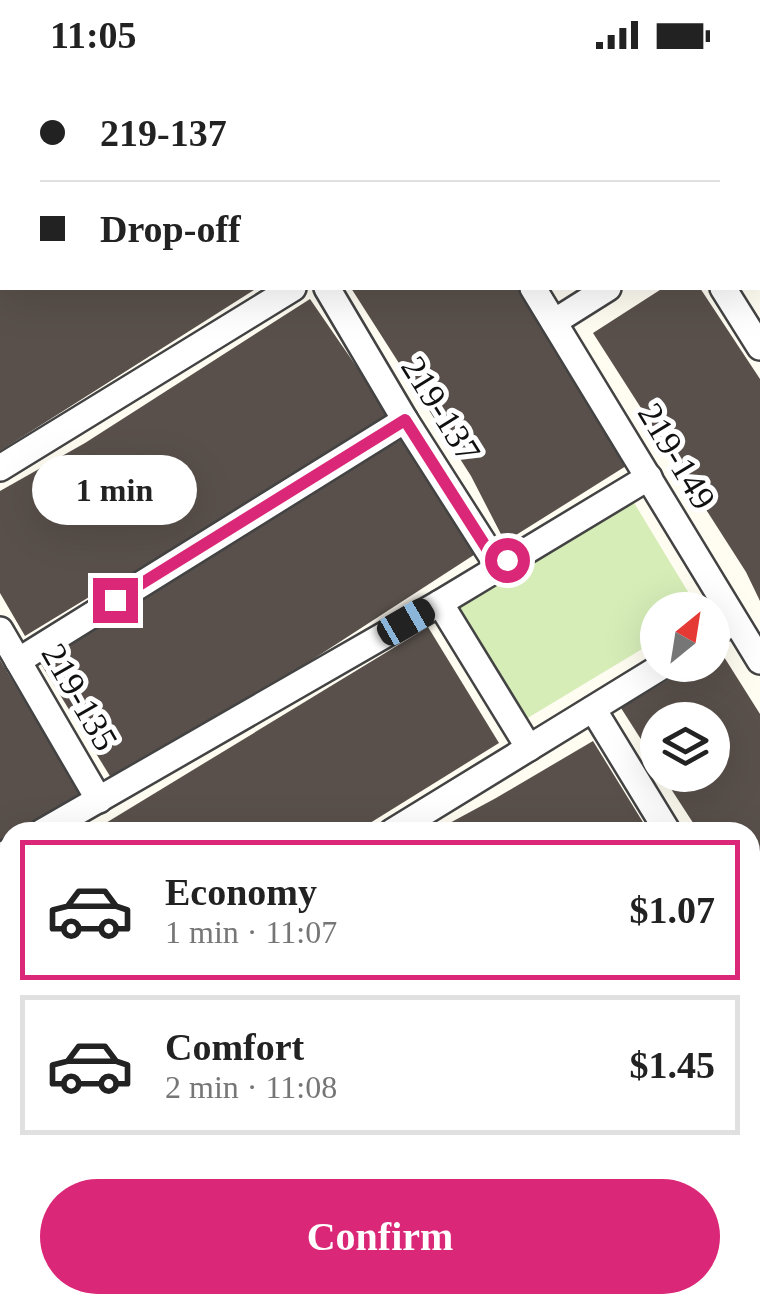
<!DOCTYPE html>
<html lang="en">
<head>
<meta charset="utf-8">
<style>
	body { margin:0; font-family:"Times New Roman",serif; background:#f6f6f6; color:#222; height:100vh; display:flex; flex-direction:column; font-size:38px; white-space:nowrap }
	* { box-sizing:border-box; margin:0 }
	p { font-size:32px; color:#767676 }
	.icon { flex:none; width:55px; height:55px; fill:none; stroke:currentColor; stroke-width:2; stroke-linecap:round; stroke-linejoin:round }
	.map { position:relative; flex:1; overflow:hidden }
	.drawer { position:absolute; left:0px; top:752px; width:760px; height:492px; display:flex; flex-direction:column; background:#fff; border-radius:30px 30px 0 0; box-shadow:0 10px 40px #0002 }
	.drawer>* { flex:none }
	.guide { position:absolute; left:0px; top:0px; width:760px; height:220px; box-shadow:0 10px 40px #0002; display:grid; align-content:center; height:220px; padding:0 40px; background:#fff }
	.needle { width:65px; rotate:30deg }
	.buttons { position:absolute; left:640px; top:522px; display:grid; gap:20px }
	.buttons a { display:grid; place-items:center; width:90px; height:90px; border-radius:50%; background:#fff; box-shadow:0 10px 40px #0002; font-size:50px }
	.end { position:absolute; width:45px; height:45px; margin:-22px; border:12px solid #db2777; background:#fff; box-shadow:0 0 0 5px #fff }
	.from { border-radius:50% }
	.bubble { position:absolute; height:70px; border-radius:35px; background:#fff; box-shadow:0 10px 40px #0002; font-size:32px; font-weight:700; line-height:70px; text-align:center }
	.car { position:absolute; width:30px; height:60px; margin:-30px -15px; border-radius:12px; box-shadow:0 0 8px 2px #0007; background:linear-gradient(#222 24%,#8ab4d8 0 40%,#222 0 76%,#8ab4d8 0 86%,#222 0) }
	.guide b { display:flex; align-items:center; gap:35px; height:95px; font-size:38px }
	.guide b+b { border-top:2px solid #e0e0e0 }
	.guide i { width:25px; height:25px; background:#222 }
	ul { padding:18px 0 0; list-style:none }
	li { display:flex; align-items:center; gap:30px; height:140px; margin:0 20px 15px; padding:0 20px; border:5px solid #e0e0e0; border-radius:0px }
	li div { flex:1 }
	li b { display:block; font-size:38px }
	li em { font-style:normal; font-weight:700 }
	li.current { border-color:#db2777 }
	li>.icon { width:90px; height:90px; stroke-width:1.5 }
	.cta { display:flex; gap:20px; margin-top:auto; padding:20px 40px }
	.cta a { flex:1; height:115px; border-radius:60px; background:#db2777; color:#fff; font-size:40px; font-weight:700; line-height:115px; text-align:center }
	.status { display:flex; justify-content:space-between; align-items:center; height:70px; padding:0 50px; background:#fff; direction:ltr }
	.status svg { height:28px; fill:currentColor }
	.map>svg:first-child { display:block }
	.green { fill:#d6edb8 }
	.building { fill:#59504b }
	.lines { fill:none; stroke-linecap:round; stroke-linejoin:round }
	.minor-casing { stroke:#434343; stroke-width:30 }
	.tertiary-casing { stroke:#434343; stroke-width:38 }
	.minor { stroke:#fff; stroke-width:25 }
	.tertiary { stroke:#fff; stroke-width:32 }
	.route { stroke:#db2777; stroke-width:12 }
	.labels { text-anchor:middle; stroke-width:10; stroke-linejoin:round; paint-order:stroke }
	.street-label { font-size:35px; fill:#101010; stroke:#fff }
</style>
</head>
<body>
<div class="status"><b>11:05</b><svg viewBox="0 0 49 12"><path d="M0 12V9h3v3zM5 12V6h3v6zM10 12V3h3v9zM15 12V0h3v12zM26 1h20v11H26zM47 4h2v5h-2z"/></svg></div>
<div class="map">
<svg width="760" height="1244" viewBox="0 0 760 1244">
	<rect width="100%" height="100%" fill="#fffcf2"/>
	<polygon class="green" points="633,431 699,540 658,540 657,570 526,649 458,538"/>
	<g class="building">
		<polygon points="0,218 257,218 0,381"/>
		<polygon points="351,218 519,218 572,297 588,332 626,396 505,472 471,406"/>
		<polygon points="663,218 700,218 760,309 760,531 746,502 593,263"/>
		<polygon points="310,229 365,309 386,346 332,384 159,492 104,518 25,566 0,523 0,421 85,373"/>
		<polygon points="406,367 480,481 284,608 113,711 41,594 312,421"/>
		<polygon points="428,557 499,673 370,753 354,762 91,762"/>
		<polygon points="719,579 760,644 760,858 750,841 750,762 699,762 662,705 712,705 712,650 658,650 658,696 621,638 693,595 712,595 712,583"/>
		<polygon points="0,590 84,729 27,762 10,762 10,772 0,778"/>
		<polygon points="593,671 649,762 433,762 496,728"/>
		<polygon points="10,812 10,874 0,857 0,818"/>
		<polygon points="760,962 760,1120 750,1126 750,968"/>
		<polygon points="0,1016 10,1032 10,1235 142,1235 149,1244 13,1244 0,1221"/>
		<polygon points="750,1221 760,1230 760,1244 726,1244 730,1240 727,1235 750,1235"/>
		<polygon points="230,1235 382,1235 388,1244 236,1244"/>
		<polygon points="436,1235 575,1235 561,1244 442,1244"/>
	</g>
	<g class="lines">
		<defs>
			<g id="minor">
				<polyline points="401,0 403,2"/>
				<polyline points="641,2 645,0"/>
				<polyline points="758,124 760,122"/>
				<polyline points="327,218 405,350 498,496"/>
				<polyline points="533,218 760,591"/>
				<polyline points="723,218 760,277"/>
				<polyline points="554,252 608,218"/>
				<polyline points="0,398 293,218"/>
				<polyline points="440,533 529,678"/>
				<polyline points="0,560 99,730"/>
				<polyline points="712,565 735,551"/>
				<polyline points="18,591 405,350"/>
				<polyline points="593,639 668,762"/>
				<polyline points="42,762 440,533 649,407"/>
				<polyline points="392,762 664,595"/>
				<polyline points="0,787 10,781"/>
				<polyline points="750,896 760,912"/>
				<polyline points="750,942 760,936"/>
				<polyline points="750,1151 760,1145"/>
				<polyline points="394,1235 399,1244"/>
				<polyline points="598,1244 613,1235"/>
			</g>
			<g id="tertiary">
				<polyline points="275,2 279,0"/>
				<polyline points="0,172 2,170"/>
				<polyline points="0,920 10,936"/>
				<polyline points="194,1235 200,1244"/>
			</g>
		</defs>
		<use href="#minor" class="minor-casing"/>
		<use href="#tertiary" class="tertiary-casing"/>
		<use href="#minor" class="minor"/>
		<use href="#tertiary" class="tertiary"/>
	</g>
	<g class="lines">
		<polyline class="route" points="115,530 405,350 498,496 507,490"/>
	</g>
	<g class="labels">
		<g class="street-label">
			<text transform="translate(441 339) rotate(58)" y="12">219-137</text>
			<text transform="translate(677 386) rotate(59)" y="12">219-149</text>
			<text transform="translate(80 627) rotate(60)" y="12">219-135</text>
		</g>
	</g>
</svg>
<div class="buttons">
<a><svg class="needle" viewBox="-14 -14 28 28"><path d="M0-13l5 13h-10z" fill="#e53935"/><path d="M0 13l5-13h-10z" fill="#767676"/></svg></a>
<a><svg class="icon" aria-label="layers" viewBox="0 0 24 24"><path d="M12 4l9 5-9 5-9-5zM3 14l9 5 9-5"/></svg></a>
</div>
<i class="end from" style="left:507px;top:490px"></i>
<i class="end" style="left:115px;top:530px"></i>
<div class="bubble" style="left:32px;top:385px;width:165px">1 min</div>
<i class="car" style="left:406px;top:552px;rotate:60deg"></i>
<div class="guide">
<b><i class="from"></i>219-137</b>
<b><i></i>Drop-off</b>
</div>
<section class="drawer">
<ul>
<li class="current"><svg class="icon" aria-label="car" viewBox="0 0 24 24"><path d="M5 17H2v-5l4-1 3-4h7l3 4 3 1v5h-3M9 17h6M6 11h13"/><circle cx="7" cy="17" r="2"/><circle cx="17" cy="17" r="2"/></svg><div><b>Economy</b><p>1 min · 11:07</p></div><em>$1.07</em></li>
<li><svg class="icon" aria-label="car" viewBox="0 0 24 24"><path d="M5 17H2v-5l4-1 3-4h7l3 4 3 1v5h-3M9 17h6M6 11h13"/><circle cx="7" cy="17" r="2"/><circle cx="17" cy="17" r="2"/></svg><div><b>Comfort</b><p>2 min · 11:08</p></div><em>$1.45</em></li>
</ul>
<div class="cta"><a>Confirm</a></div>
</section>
</div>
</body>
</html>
